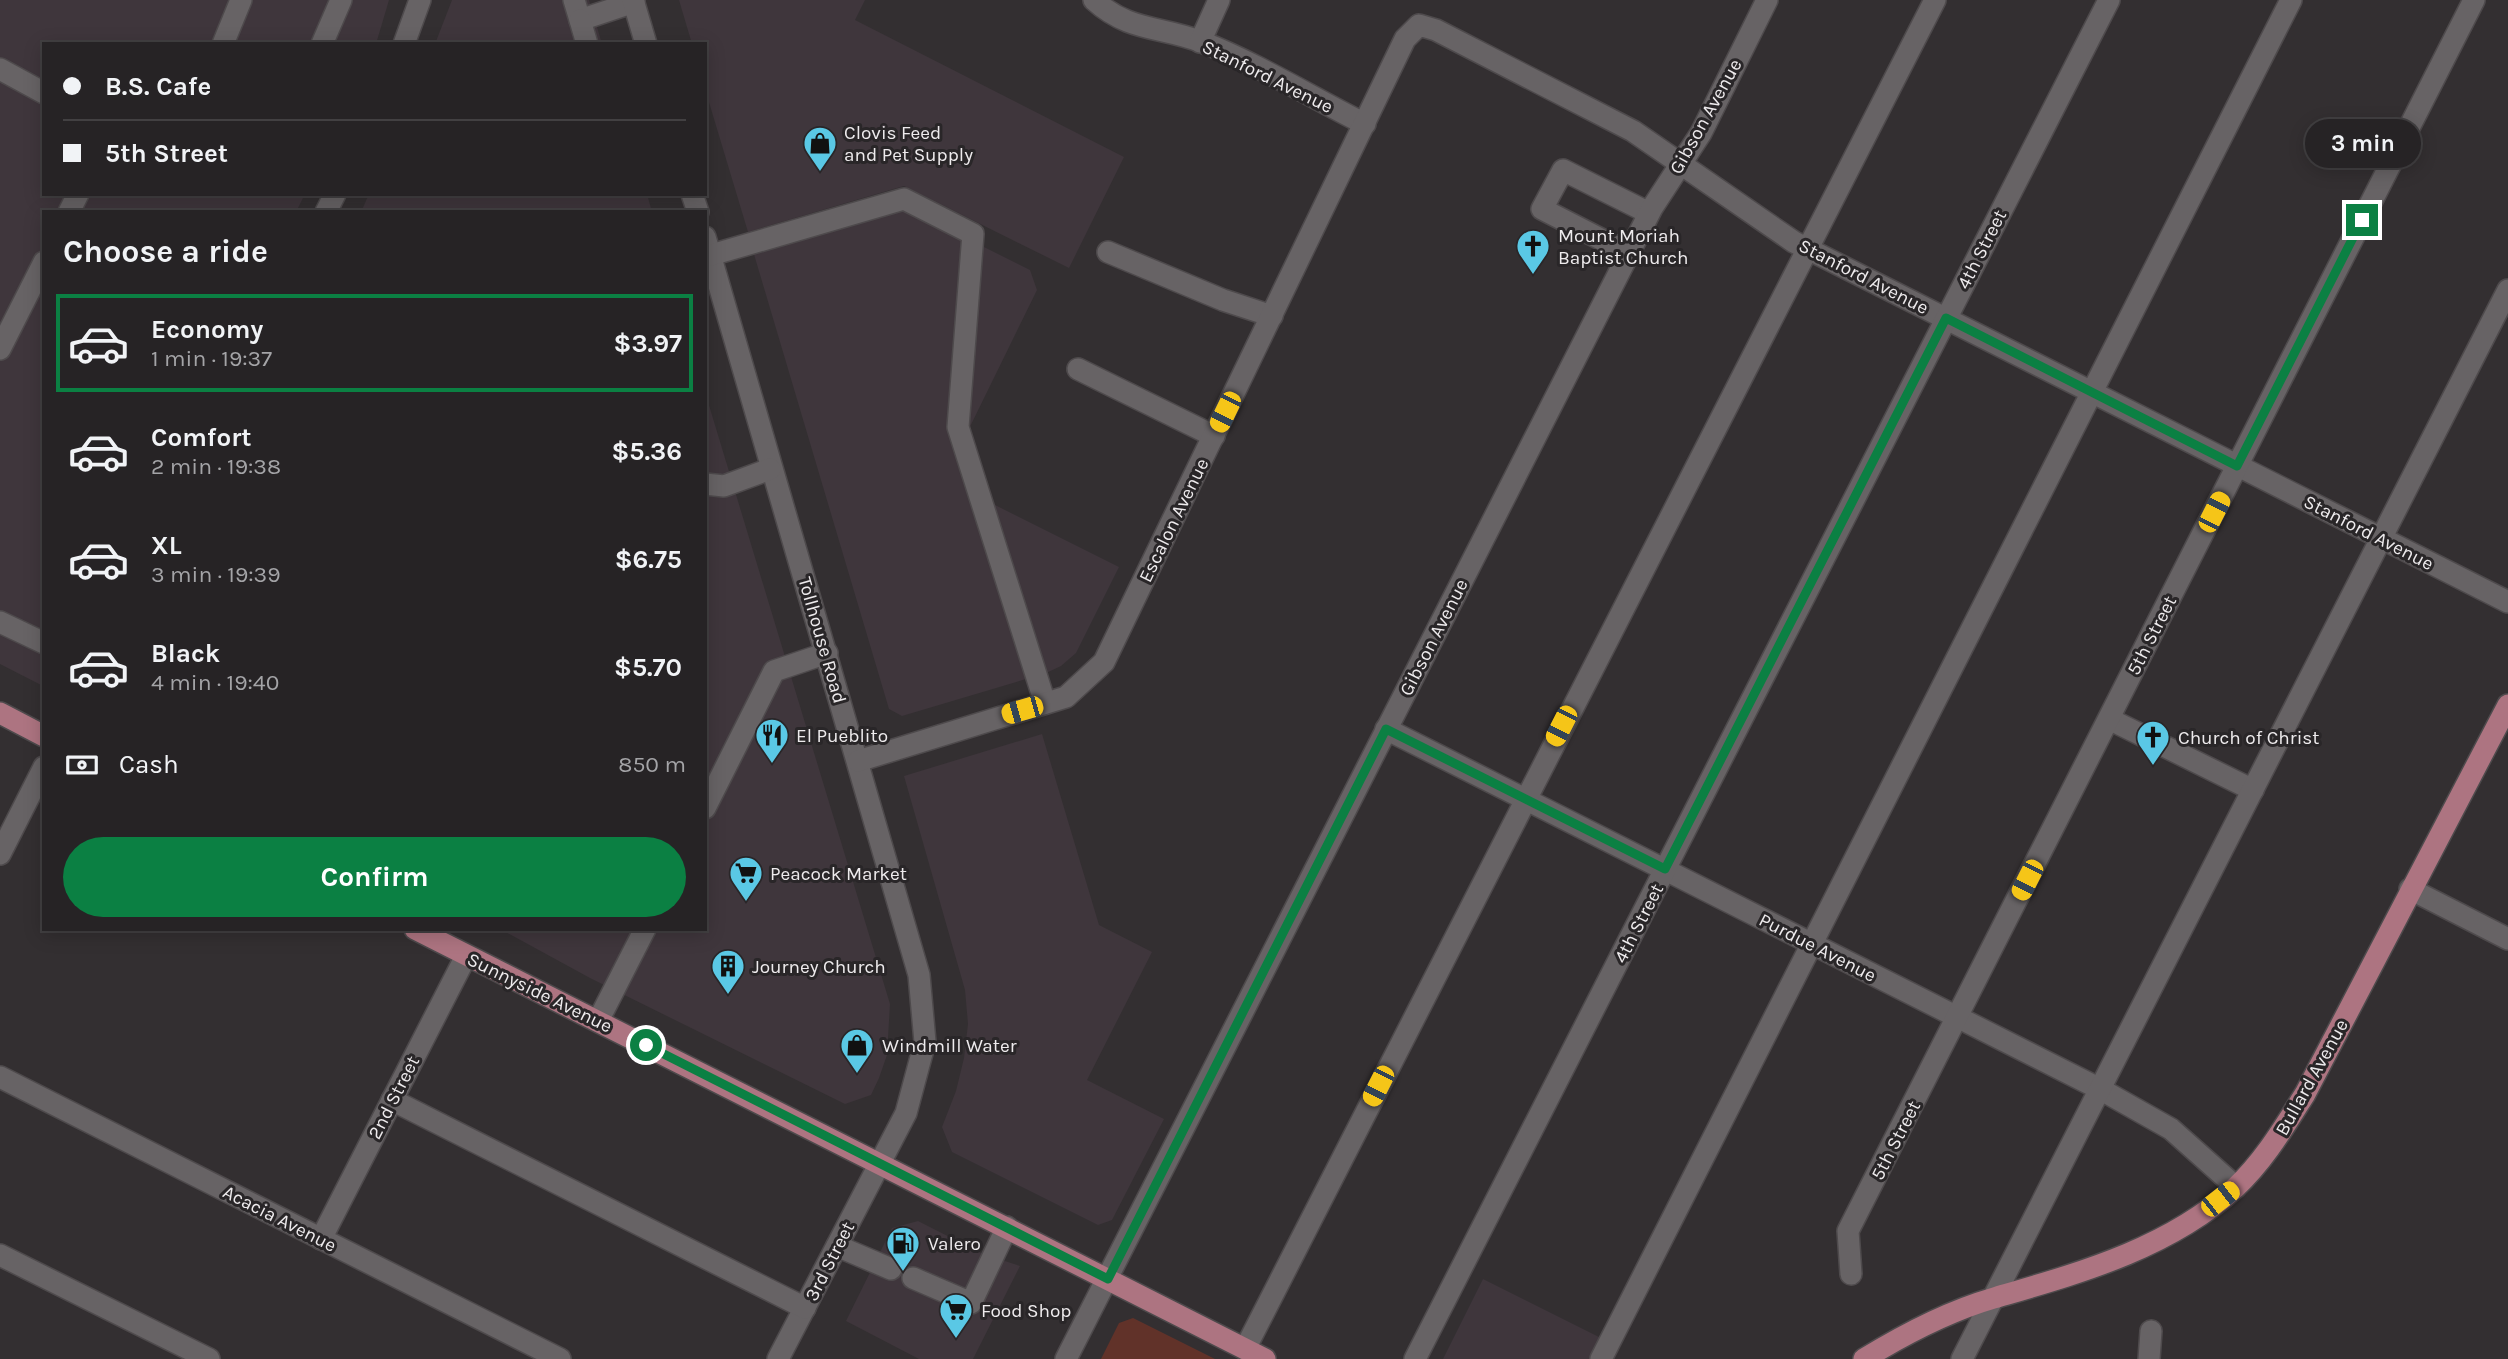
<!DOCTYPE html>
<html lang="en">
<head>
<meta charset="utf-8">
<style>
	body { margin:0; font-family:Karla,sans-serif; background:#2e2b2d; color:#f1f3f6; height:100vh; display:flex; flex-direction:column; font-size:26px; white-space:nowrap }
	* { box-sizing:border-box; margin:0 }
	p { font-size:23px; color:#a4a4a7 }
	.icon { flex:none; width:38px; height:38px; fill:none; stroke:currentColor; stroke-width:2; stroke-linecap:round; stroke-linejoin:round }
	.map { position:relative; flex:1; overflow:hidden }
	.details { position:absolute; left:42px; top:210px; width:665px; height:721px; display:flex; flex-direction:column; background:#262325; border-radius:0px; box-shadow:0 4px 18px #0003,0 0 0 2px #424042 }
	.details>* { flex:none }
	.guide { position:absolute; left:42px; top:42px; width:665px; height:154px; border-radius:0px; box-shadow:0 4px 18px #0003,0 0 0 2px #424042; display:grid; align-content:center; height:154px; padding:0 21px; background:#262325 }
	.end { position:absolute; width:32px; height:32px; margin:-16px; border:9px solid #0b8043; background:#fff; box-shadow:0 0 0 4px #fff }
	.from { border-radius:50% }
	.bubble { position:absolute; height:49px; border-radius:24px; background:#262325; box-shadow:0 4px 18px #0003,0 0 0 2px #424042; font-size:23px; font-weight:700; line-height:49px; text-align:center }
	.car { position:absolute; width:21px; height:42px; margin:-21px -10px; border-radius:9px; box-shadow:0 0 5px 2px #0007; background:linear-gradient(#f5c518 24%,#345 0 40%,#f5c518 0 76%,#345 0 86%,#f5c518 0) }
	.guide b { display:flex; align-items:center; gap:24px; height:66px; font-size:26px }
	.guide b+b { border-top:2px solid #424042 }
	.guide i { width:18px; height:18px; background:#f1f3f6 }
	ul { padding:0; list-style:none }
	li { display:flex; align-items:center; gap:21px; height:98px; margin:0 14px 10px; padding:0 7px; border:4px solid transparent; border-radius:0px }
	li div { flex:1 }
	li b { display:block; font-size:26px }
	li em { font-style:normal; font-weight:700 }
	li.active { border-color:#0b8043 }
	li>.icon { width:63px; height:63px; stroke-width:1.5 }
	h2 { padding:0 21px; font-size:32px; line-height:84px }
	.pay { display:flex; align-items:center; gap:18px; height:77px; padding:0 21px; font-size:26px }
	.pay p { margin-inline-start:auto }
	.button { display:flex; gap:14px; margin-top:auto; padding:14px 21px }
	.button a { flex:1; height:80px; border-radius:42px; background:#0b8043; color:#fff; font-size:28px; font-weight:700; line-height:80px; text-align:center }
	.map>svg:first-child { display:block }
	.built { fill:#3f363c }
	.green { fill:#613229 }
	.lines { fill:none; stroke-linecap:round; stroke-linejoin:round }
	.minor-casing { stroke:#4e4a4c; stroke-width:24 }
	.major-casing { stroke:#4e4a4c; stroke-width:24 }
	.minor { stroke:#676365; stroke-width:21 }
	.major { stroke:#ad7481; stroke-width:21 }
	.route { stroke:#0b8043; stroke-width:9 }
	.labels { text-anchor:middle; stroke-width:6; stroke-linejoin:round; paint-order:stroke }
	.street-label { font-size:19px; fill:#eeebed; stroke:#292628 }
	.poi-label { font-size:19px; fill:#eeebed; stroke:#292628; text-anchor:start }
</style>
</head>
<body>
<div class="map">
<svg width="2508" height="1359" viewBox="0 0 2508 1359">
	<rect width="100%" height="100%" fill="#332f31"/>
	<g class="built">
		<polygon points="0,0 389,0 376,44 44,44 44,194 305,194 296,212 44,212 43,686 0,664"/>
		<polygon points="452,0 589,0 602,44 435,44"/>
		<polygon points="679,0 865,0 855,20 1124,157 1069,268 904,186 748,232 705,89 705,44 692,44"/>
		<polygon points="369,194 647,194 652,212 361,212"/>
		<polygon points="902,206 1030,270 1037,290 961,445 955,443 1026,679 902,716 889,709 753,251"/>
		<polygon points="705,392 890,1004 887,1055 879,1078 871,1095 845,1104 590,978 500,929 705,929"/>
		<polygon points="993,504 1119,567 1076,653 1061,666 1044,674"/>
		<polygon points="1042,734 1099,925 1152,952 1087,1080 1164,1119 1112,1220 1098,1225 952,1152 942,1127 956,1091 964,1058 968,1024 965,990 904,776"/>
		<polygon points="918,1221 983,1254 1020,1266 973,1359 919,1359 846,1321 892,1228"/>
		<polygon points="1483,1279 1601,1338 1590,1359 1443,1359"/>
	</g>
	<polygon class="green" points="1133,1318 1215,1359 1101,1359 1119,1323"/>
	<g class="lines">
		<defs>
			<g id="minor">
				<polyline points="574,0 580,20 634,2"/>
				<polyline points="633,0 646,44"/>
				<path d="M1094,0C1129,32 1161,26 1202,42C1258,64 1311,97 1365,124"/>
				<polyline points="580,20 587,44"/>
				<polyline points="1200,42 1219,0"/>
				<polyline points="223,44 241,0"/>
				<polyline points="322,44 341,0"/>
				<polyline points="404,44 420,0"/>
				<polyline points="0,69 44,93"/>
				<polyline points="692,194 698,212"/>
				<polyline points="69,212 78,194"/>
				<polyline points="326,212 335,194"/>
				<polyline points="705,237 919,975 925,1042 906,1113 778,1359"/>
				<polyline points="1108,252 1223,300 1272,316"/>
				<polyline points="1628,253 1542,209 1563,170 1649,213"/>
				<polyline points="711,255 904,199 973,234 958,427 1045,703"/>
				<polyline points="0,349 44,262"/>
				<polyline points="1078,369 1214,436"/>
				<polyline points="705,484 724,486 770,469"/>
				<polyline points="0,622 44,643"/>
				<polyline points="2109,719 2253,790"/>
				<polyline points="1386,729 2100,1089 2171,1129 2236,1187"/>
				<polyline points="858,761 1066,697 1104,662 1405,39 1419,25 1436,30 1633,131 1794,242 2508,602"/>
				<polyline points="705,808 774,671 827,653"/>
				<polyline points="0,854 44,767"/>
				<polyline points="2410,889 2508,939"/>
				<polyline points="598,1021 645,929"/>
				<polyline points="0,1077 560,1359"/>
				<polyline points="392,1100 805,1308"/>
				<polyline points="321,1239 466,956"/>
				<polyline points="837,1246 891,1269"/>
				<polyline points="0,1255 209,1359"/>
				<polyline points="1851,1274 1848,1231 2474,0"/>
				<polyline points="913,1278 971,1303 1007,1227"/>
				<polyline points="1245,1349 1935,0"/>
				<polyline points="1066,1359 1652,208 1701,133 1767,0"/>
				<polyline points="1415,1359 2109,0"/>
				<polyline points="1601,1359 2291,0"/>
				<polyline points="1962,1359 2508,290"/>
				<polyline points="2149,1359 2151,1331"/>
			</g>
			<g id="major">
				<polyline points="0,713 44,736"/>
				<polyline points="415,929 1265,1359"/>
				<path d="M1864,1359C1903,1335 1949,1311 1994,1298C2079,1273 2168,1249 2235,1188C2264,1161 2284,1127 2305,1094L2508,705"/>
			</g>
		</defs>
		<use href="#minor" class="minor-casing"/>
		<use href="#major" class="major-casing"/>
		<use href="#minor" class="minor"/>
		<use href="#major" class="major"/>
	</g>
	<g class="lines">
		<polyline class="route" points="646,1045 1108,1279 1386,729 1665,869 1946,318 2237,466 2362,220"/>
	</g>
	<defs>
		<symbol id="shop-pin" viewBox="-11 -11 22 30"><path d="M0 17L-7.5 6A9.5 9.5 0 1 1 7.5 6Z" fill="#5ac8e5" stroke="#292628"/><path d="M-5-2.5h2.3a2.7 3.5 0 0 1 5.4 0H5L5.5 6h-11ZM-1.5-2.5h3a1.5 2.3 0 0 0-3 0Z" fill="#111"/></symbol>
		<symbol id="church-pin" viewBox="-11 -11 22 30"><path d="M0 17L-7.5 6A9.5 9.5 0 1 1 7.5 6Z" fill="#5ac8e5" stroke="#292628"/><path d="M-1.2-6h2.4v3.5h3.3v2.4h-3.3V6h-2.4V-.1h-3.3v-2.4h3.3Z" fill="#111"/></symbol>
		<symbol id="restaurant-pin" viewBox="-11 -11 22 30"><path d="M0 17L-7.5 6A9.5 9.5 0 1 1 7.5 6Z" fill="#5ac8e5" stroke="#292628"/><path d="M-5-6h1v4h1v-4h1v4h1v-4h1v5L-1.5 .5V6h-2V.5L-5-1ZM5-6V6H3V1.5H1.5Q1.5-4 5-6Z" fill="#111"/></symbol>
		<symbol id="supermarket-pin" viewBox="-11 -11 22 30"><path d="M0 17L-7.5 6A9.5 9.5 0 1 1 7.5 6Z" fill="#5ac8e5" stroke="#292628"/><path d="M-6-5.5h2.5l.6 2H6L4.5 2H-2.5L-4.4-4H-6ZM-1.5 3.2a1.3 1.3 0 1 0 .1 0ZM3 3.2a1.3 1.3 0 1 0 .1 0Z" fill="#111"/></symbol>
		<symbol id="building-pin" viewBox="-11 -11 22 30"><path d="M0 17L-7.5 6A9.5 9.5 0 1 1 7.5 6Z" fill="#5ac8e5" stroke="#292628"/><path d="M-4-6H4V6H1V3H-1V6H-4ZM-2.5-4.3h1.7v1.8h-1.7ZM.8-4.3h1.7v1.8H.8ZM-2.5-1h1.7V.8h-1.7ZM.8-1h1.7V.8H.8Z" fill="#111"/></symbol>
		<symbol id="fuel-pin" viewBox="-11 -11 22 30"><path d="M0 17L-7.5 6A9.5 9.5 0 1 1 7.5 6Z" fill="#5ac8e5" stroke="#292628"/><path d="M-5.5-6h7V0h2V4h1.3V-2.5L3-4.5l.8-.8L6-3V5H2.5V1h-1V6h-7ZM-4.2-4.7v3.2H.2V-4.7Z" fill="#111"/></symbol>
	</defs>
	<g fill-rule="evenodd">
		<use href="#shop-pin" x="801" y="124" width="38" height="52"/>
		<use href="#church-pin" x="1514" y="227" width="38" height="52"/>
		<use href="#restaurant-pin" x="753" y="716" width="38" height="52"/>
		<use href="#church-pin" x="2134" y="718" width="38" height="52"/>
		<use href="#supermarket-pin" x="727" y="854" width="38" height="52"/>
		<use href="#building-pin" x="709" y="947" width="38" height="52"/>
		<use href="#shop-pin" x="838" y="1026" width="38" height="52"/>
		<use href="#fuel-pin" x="884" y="1224" width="38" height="52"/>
		<use href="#supermarket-pin" x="937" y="1291" width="38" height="52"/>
	</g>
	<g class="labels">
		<g class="street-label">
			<text transform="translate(1268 76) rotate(26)" y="7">Stanford Avenue</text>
			<text transform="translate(1705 116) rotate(-61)" y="7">Gibson Avenue</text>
			<text transform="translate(1981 249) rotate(-63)" y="7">4th Street</text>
			<text transform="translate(1864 276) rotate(27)" y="7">Stanford Avenue</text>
			<text transform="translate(1173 520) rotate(-64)" y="7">Escalon Avenue</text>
			<text transform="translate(2369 532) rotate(27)" y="7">Stanford Avenue</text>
			<text transform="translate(2151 635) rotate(-63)" y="7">5th Street</text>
			<text transform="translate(1433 637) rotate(-63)" y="7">Gibson Avenue</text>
			<text transform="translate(823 640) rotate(74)" y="7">Tollhouse Road</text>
			<text transform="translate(1638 923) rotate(-63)" y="7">4th Street</text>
			<text transform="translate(1818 947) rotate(27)" y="7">Purdue Avenue</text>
			<text transform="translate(540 992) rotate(26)" y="7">Sunnyside Avenue</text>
			<text transform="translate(2311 1077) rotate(-61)" y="7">Bullard Avenue</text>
			<text transform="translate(393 1097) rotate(-63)" y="7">2nd Street</text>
			<text transform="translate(1895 1140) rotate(-63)" y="7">5th Street</text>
			<text transform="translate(280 1218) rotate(27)" y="7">Acacia Avenue</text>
			<text transform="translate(829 1261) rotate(-63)" y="7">3rd Street</text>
		</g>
		<g class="poi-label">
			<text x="844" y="139">Clovis Feed<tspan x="844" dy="22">and Pet Supply</tspan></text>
			<text x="1558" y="242">Mount Moriah<tspan x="1558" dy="22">Baptist Church</tspan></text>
			<text x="796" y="742">El Pueblito</text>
			<text x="2178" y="744">Church of Christ</text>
			<text x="770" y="880">Peacock Market</text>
			<text x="752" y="973">Journey Church</text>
			<text x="882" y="1052">Windmill Water</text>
			<text x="928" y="1250">Valero</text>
			<text x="981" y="1317">Food Shop</text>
		</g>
	</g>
</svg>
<i class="end from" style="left:646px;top:1045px"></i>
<i class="end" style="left:2362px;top:220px"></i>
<div class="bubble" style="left:2305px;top:119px;width:116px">3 min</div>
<i class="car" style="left:1225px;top:412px;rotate:206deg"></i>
<i class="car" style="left:2214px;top:512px;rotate:27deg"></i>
<i class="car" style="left:1022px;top:710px;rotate:254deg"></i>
<i class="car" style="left:1561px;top:726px;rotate:207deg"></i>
<i class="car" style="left:2027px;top:880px;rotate:207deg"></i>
<i class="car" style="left:1378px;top:1086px;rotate:207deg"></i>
<i class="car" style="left:2220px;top:1199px;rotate:52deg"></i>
<div class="guide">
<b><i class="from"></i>B.S. Cafe</b>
<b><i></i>5th Street</b>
</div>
<section class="details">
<h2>Choose a ride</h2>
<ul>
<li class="active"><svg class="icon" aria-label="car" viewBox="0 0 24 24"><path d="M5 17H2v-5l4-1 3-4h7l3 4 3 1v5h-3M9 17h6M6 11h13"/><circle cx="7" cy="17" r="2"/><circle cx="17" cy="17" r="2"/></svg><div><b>Economy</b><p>1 min · 19:37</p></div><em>$3.97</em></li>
<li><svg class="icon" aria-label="car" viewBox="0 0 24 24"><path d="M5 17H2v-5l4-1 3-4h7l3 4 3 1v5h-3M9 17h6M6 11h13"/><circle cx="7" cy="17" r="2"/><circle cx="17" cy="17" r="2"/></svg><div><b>Comfort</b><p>2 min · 19:38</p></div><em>$5.36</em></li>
<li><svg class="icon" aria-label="car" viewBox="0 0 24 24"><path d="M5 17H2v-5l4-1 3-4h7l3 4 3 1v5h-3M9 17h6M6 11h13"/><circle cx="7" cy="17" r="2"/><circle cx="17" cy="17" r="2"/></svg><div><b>XL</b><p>3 min · 19:39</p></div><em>$6.75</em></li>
<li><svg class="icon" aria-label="car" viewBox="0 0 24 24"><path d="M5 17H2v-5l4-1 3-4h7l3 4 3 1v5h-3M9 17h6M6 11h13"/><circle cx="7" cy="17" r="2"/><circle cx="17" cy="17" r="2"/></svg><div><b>Black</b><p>4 min · 19:40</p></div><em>$5.70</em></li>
</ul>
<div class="pay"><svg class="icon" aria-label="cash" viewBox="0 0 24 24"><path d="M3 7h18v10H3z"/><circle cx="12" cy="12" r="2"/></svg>Cash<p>850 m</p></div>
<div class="button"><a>Confirm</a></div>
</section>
</div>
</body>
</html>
